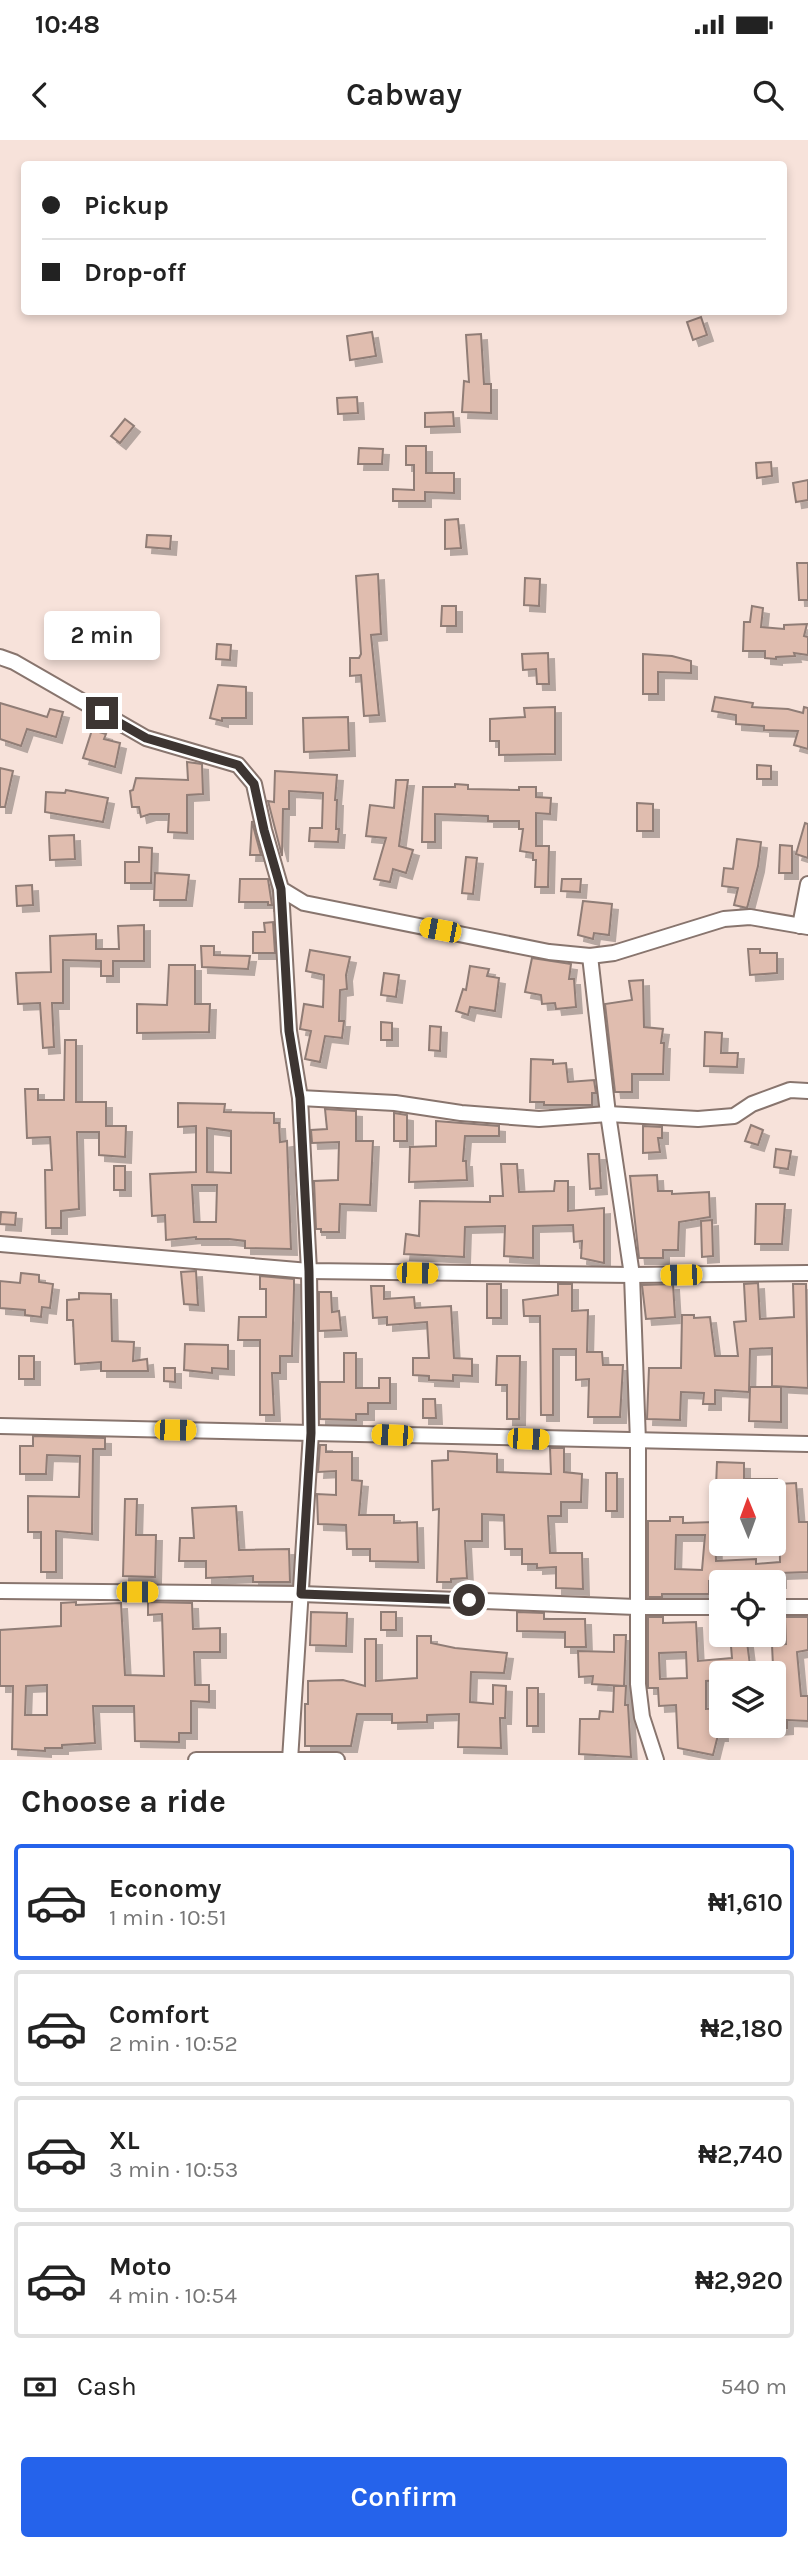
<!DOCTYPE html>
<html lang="en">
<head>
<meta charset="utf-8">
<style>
	body { margin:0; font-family:Karla,sans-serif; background:#f6f6f6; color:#222; height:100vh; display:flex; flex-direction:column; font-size:26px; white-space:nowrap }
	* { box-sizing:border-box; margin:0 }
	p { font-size:23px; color:#767676 }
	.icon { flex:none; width:38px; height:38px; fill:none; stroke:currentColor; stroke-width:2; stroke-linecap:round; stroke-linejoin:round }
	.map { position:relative; height:1620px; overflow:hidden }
	.sheet { display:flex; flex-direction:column; background:#fff; flex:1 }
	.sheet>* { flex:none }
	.guide { position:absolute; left:21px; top:21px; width:766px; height:154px; border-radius:7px; box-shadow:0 4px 10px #0003; display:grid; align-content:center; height:154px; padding:0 21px; background:#fff }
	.needle { width:46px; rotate:359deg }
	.controls { position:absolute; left:709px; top:1339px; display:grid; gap:14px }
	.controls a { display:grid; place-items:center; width:77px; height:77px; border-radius:7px; background:#fff; box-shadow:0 4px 10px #0003; font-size:35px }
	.end { position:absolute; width:32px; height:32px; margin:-16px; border:9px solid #3d3532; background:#fff; box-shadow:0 0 0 4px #fff }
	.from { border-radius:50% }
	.bubble { position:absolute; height:49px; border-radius:7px; background:#fff; box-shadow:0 4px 10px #0003; font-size:23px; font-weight:600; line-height:49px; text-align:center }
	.car { position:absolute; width:21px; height:42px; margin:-21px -10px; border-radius:9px; box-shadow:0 0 5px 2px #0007; background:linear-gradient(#f5c518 24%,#345 0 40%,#f5c518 0 76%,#345 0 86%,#f5c518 0) }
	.guide b { display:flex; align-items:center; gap:24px; height:66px; font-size:26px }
	.guide b+b { border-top:2px solid #e0e0e0 }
	.guide i { width:18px; height:18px; background:#222 }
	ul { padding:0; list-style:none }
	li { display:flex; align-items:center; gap:21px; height:116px; margin:0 14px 10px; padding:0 7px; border:4px solid #e0e0e0; border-radius:7px }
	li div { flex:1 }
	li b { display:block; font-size:26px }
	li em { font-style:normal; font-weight:600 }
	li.active { border-color:#2563eb }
	li>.icon { width:63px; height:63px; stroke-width:1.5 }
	h2 { padding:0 21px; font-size:32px; line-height:84px }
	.pay { display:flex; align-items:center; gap:18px; height:77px; padding:0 21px; font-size:26px }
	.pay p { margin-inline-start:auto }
	.action { display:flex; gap:14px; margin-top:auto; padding:14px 21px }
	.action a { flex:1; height:80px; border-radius:7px; background:#2563eb; color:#fff; font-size:28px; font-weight:600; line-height:80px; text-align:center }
	.status { display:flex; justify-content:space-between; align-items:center; height:49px; padding:0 35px; background:#fff; direction:ltr }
	.status svg { height:19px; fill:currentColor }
	header { display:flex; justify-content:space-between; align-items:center; height:91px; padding:0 21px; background:#fff; font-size:32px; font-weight:600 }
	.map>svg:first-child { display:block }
	.building { fill:#e0bdaf; stroke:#907d76; stroke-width:2; fill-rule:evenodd; filter:url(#shadow) }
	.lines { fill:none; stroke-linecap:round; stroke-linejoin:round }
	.street-casing { stroke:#88756e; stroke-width:18 }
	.street { stroke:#fff; stroke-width:14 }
	.route { stroke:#3d3532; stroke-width:9 }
</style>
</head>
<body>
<div class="status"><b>10:48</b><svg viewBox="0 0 49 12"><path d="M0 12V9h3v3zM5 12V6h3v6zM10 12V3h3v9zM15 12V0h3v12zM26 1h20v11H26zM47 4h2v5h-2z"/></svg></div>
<header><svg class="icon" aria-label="back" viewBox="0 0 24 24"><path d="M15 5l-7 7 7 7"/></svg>Cabway<svg class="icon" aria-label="search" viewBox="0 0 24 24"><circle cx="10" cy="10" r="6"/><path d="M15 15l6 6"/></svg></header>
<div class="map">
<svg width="808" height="1620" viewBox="0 0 808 1620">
	<defs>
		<filter id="shadow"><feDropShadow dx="6" dy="6" stdDeviation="0" flood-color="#0004"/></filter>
	</defs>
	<rect width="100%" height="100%" fill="#f7e2da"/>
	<g class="building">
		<polygon points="701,177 707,195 693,200 687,182"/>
		<polygon points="372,192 376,216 350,220 347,196"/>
		<polygon points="481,194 484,244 491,244 491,273 462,272 464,241 469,242 466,195"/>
		<polygon points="357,257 358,273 338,274 337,258"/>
		<polygon points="453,272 454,286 425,287 425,273"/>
		<polygon points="125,279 134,286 120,303 111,296"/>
		<polygon points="406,306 426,306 426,333 454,333 454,353 425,352 425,361 393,361 393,349 414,350 414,325 406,325"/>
		<polygon points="359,308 383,309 382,324 358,324"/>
		<polygon points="771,322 772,336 757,338 756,323"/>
		<polygon points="808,340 808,360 796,362 793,343"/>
		<polygon points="458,379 461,408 445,409 445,380"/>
		<polygon points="147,395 171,396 170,409 146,407"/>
		<polygon points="797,423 808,423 808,460 799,460"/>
		<polygon points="378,434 381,494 371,495 379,575 364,576 361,535 350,536 350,518 359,518 361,514 356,436"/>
		<polygon points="525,438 540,439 539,466 524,465"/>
		<polygon points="442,466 456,466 456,486 441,486"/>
		<polygon points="752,466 763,468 761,487 784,489 784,485 807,484 804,496 808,497 808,515 794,513 795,516 776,517 776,519 765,518 765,511 743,511 744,482 750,482"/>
		<polygon points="217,504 231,505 230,520 216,519"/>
		<polygon points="548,513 549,544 537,544 536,529 523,530 522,514"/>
		<polygon points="643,514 672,516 691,521 691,533 658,532 658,554 643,554"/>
		<polygon points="218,545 246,547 246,578 222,578 222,581 210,578"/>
		<polygon points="715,557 753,563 752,567 788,569 803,573 804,567 808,568 808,609 794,605 798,591 764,590 764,586 736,584 736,575 712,571"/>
		<polygon points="0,563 47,577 50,569 63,572 56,597 27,589 21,606 0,599"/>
		<polygon points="555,567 555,614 499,615 499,601 490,601 490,579 525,577 524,568"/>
		<polygon points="348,577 349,610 304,612 303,578"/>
		<polygon points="92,590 106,594 104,599 120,603 115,627 83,618"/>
		<polygon points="187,622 202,624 203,654 187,655 187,693 168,692 169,674 150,674 141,677 139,667 132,667 130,651 133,650 136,638 188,640"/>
		<polygon points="757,625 771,626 771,639 757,639"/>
		<polygon points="0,628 13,631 5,667 0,667"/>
		<polygon points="275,631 337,635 335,660 337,660 336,689 339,689 338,702 309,701 310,688 322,688 323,653 289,651 289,669 283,669 282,716 268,661 274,662"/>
		<polygon points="396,640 408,640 399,706 413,710 406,733 393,729 390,742 374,739 386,698 366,696 370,665 394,668"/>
		<polygon points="455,644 468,645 468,649 519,650 519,647 536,647 536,657 551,658 550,674 536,673 536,706 549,706 548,747 535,747 536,720 533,720 533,713 520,711 523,689 519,689 519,681 488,681 488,676 435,674 435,702 422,702 423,647 455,647"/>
		<polygon points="66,650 108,658 103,682 45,672 46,652 65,653"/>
		<polygon points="637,663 653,664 653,691 637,691"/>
		<polygon points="252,681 255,693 261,715 250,715"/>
		<polygon points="805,683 808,684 808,718 796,714"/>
		<polygon points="74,695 75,719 50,720 49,696"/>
		<polygon points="737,699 761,702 758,726 747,768 734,765 738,748 722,746 724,728 733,729"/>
		<polygon points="780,705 792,706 792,733 779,733"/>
		<polygon points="139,707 152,708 151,743 125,743 125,722 139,722"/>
		<polygon points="466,717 477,718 473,754 462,753"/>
		<polygon points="155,733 189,735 186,760 154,760"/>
		<polygon points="240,739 268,739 272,765 268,765 268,762 239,762"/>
		<polygon points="562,739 581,739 580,752 561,751"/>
		<polygon points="32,745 33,765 17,766 16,746"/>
		<polygon points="583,761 612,764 609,795 594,793 593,799 578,795"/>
		<polygon points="273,782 275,813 253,813 253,792 265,792 264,783"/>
		<polygon points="144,785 144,821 113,821 113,836 101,836 101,821 63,820 63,863 52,863 54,907 43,908 40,863 18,864 16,833 51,832 50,796 96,794 96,809 119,809 118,786"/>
		<polygon points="201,806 214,806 214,815 250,816 248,829 202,827"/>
		<polygon points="748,809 760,809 760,813 777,813 777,833 750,835"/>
		<polygon points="310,810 350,817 346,835 347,849 340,850 339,881 344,881 342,898 325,896 320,922 305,919 311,891 300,889 304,864 323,867 324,835 306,831"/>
		<polygon points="532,818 571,824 569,839 574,839 576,867 556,869 555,863 542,864 541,855 525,852"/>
		<polygon points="169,825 195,825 195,864 210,864 209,892 137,893 137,864 167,865"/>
		<polygon points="470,826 489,829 487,836 499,838 495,871 470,867 468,875 456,871 463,849 466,850"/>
		<polygon points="384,833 399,835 396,857 381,855"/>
		<polygon points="643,840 644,887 663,889 661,903 664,903 663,934 632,934 632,952 615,952 605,864 632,860 629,841"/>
		<polygon points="381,882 392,883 392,900 381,900"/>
		<polygon points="430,886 441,887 440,911 429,910"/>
		<polygon points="705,892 722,893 721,913 738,913 737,927 704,926"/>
		<polygon points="65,900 76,900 76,962 106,962 106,986 126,986 125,1017 99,1015 99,992 77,992 79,1069 61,1071 61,1088 46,1088 45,1030 52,1030 50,997 27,998 25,949 38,949 38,960 64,960"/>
		<polygon points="531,919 553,920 553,924 566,923 568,942 594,940 596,953 592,953 592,965 544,965 544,962 530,962"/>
		<path d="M178,963L225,964L224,972L274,973V983H279L280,1002L287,1001L291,1109L245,1108V1101L229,1099H196V1097L166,1100L165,1075L152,1076L150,1034L196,1032V986L178,987ZM207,988L231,991V1033L207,1032ZM192,1045H217L216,1082H194Z"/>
		<polygon points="325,969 356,971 356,1001 373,1001 370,1065 340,1064 339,1092 321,1092 321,1089 316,1089 314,1041 338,1040 339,1002 312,1003 311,990 327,989"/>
		<polygon points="394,973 407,975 407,1001 394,1001"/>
		<polygon points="436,981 499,986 499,996 465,996 463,1021 466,1021 467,1040 409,1042 410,1007 436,1006"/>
		<polygon points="751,985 763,990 758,1005 745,1001"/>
		<polygon points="643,986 662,987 662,998 658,998 660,1012 643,1013"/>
		<polygon points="776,1009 791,1011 788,1029 774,1027"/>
		<polygon points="588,1014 599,1014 601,1048 590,1049"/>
		<polygon points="501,1024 517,1024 519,1052 554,1051 555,1041 568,1041 568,1071 604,1068 604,1123 581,1118 582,1101 574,1102 573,1085 533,1086 533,1118 504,1116 505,1086 465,1087 464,1117 404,1114 406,1094 419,1096 420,1061 490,1062 490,1056 503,1056"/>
		<rect x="114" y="1026" width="11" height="24"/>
		<polygon points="657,1035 658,1051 672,1051 672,1054 709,1052 710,1077 679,1082 678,1110 663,1110 663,1118 639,1118 630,1036"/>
		<polygon points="756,1064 785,1064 782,1104 755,1104"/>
		<polygon points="1,1072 16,1073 15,1085 0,1084"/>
		<polygon points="712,1080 713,1116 702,1117 701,1081"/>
		<polygon points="196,1131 198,1165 184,1164 181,1132"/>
		<polygon points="21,1133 39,1135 39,1142 53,1144 50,1168 42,1167 41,1177 25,1175 25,1170 0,1168 0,1141 20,1143"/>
		<polygon points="260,1136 294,1139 294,1149 292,1216 280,1216 280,1233 272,1233 274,1275 260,1275 260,1200 238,1200 239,1177 266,1177 266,1149 260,1149"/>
		<polygon points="758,1143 760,1179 794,1177 793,1144 806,1144 808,1248 772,1246 772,1208 750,1209 749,1252 715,1250 715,1264 703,1264 704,1253 681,1252 680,1280 647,1279 649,1228 681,1228 682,1175 694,1175 694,1178 710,1177 715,1216 738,1216 734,1182 746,1181 744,1144"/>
		<rect x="487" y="1144" width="14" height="34"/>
		<polygon points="558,1144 572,1144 572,1171 588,1170 587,1212 602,1212 603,1225 623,1225 620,1277 588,1277 589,1239 576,1240 576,1209 553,1209 553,1275 541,1275 540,1176 524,1176 523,1160 558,1155"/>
		<polygon points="673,1144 675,1177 646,1179 642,1145"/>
		<polygon points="371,1146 384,1146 384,1159 414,1157 415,1168 451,1166 454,1218 472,1219 472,1236 453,1235 453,1241 429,1240 429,1236 413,1235 413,1218 429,1218 427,1182 387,1185 387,1177 373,1178"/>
		<polygon points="319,1152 331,1152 332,1172 339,1171 341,1190 319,1191"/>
		<polygon points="79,1153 111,1154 112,1201 134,1202 133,1221 147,1219 148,1231 101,1231 101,1222 75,1224 73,1180 67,1180 67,1160 79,1159"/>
		<polygon points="185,1204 228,1205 228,1229 212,1228 212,1233 184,1230"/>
		<polygon points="344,1213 356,1213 356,1248 379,1248 379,1238 390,1238 390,1263 368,1263 368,1274 356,1274 356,1280 320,1279 320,1242 344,1242"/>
		<rect x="19" y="1216" width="15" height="23"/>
		<polygon points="497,1216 520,1216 519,1279 507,1279 507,1245 496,1245"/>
		<polygon points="164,1228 175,1228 175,1242 164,1241"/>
		<polygon points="750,1247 781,1247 781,1282 749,1281"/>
		<polygon points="423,1259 435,1259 436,1278 423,1278"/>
		<polygon points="33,1296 105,1298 105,1309 93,1309 92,1394 56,1391 56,1432 41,1432 41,1392 28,1392 28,1356 79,1357 80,1316 47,1315 46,1334 20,1334 20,1306 33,1306"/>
		<polygon points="320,1305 326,1305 326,1312 352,1312 352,1340 362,1341 359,1375 394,1375 394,1383 417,1382 418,1422 370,1421 370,1409 347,1409 346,1385 318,1384 317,1354 336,1355 336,1331 318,1332"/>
		<polygon points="550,1308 564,1308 564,1332 582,1334 581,1362 561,1362 561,1376 548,1376 550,1413 582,1413 583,1449 556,1448 556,1427 537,1428 537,1424 522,1424 522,1409 505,1409 504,1375 482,1374 482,1401 465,1401 467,1438 451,1439 451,1442 437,1442 439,1369 433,1370 432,1321 448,1320 448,1311 497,1314 497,1332 551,1334"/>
		<path d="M717,1322L744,1323V1339H777V1344L796,1343L799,1382H808V1432L780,1433V1442H769V1439L709,1441V1454H662V1457H648V1381H670V1377H683V1383L715,1382L716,1421L756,1419V1424L780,1422L779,1379H774V1351H730V1347H716ZM676,1395H705L702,1430L675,1429Z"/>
		<rect x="606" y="1333" width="11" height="38"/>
		<polygon points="125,1359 137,1359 136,1395 156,1395 155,1437 123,1436"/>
		<polygon points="236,1366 239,1410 289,1409 290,1442 253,1442 253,1436 206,1438 206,1421 179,1421 180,1398 194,1398 192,1368"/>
		<path d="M76,1462V1465L121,1463L125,1535L164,1536L162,1474L148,1475V1462L192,1463L193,1489L220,1488V1512H194L195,1545H209V1562L191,1561V1593H179V1602L135,1601L134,1566H93L95,1603L62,1605V1608H45V1611L12,1609L13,1546H0V1490L61,1486V1463ZM47,1545V1575H25L26,1546Z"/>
		<polygon points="311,1472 347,1473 346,1506 310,1505"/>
		<rect x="381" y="1472" width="15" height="18"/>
		<polygon points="517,1472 544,1473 544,1479 585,1479 586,1507 565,1507 565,1492 517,1491"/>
		<path d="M648,1477H663V1483L696,1482L698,1521L732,1518L730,1494H746L751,1533H721V1540L706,1541V1569L721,1568L722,1595H718L713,1615L678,1608L676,1565L659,1566L658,1548H648ZM686,1512L687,1538L660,1539L659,1513Z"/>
		<polygon points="785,1477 808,1477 808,1510 797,1512 801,1556 808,1556 808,1581 787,1580 787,1588 776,1589 772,1505 786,1504"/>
		<polygon points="614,1495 626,1495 624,1546 592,1544 593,1536 579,1537 578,1511 614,1512"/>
		<polygon points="417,1496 431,1496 431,1503 455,1508 507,1513 504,1533 471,1532 470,1562 493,1564 493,1545 506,1546 505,1578 500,1578 501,1608 458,1607 459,1574 427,1575 427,1582 392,1583 392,1574 357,1574 351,1606 305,1606 305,1564 308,1564 308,1541 343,1540 365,1546 365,1499 376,1499 376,1541 417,1538"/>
		<polygon points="614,1546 626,1546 625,1565 628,1565 631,1617 579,1614 580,1579 599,1579 600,1571 613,1572"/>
		<rect x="527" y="1548" width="11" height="38"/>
	</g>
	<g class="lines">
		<defs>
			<g id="street">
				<polyline points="0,517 14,522 146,598 238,625 254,644 264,690 281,749 304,763 549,812 590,816 614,813 724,779 750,777 808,787"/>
				<polyline points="281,749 289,891 300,958 309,1131 311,1293 290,1620"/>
				<polyline points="800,786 808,744"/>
				<polyline points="590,816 608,974 632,1135 638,1302 638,1544 642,1577 656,1620"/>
				<polyline points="300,958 395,963 461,973 539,979 608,974 698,979 734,976 752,964 790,950 808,951"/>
				<polyline points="0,1104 309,1131 632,1135 808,1133"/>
				<polyline points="0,1286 808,1304"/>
				<polyline points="0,1451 301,1454 636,1467 721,1467"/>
				<polyline points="774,1467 808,1467"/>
				<polyline points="196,1620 337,1620"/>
			</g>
		</defs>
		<use href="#street" class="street-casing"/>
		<use href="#street" class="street"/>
	</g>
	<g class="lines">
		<polyline class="route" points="102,573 146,598 238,625 254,644 264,690 281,749 289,891 300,958 309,1131 311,1293 301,1454 469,1460"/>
	</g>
</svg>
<div class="controls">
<a><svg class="needle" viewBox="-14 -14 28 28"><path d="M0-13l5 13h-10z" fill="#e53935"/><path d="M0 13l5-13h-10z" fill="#767676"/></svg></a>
<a><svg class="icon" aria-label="locate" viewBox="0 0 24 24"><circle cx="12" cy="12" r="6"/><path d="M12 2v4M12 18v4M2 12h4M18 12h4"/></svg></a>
<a><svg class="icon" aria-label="layers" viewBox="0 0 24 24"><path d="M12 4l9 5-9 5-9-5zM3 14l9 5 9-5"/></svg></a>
</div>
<i class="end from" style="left:469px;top:1460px"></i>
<i class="end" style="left:102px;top:573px"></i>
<div class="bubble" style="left:44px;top:471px;width:116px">2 min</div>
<i class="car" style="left:440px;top:790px;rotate:281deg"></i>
<i class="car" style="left:417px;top:1133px;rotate:91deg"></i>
<i class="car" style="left:681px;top:1135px;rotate:269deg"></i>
<i class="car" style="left:175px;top:1290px;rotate:91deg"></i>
<i class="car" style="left:392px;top:1295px;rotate:272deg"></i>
<i class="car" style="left:528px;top:1299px;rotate:92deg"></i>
<i class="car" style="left:137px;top:1452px;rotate:90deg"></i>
<div class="guide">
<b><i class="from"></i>Pickup</b>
<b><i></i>Drop-off</b>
</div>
</div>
<section class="sheet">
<h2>Choose a ride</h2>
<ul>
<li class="active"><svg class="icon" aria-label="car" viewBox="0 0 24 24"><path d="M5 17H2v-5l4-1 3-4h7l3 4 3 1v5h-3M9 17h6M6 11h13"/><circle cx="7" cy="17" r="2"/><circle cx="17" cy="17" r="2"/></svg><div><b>Economy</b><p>1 min · 10:51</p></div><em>₦1,610</em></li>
<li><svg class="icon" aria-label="car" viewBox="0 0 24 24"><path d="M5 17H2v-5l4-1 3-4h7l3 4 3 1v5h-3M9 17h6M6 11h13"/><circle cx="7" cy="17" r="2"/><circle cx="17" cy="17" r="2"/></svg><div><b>Comfort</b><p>2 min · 10:52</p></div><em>₦2,180</em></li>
<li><svg class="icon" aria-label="car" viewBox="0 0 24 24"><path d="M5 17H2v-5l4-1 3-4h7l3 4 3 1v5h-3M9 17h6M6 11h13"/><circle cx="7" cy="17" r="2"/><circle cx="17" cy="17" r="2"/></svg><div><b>XL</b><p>3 min · 10:53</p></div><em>₦2,740</em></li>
<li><svg class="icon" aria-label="car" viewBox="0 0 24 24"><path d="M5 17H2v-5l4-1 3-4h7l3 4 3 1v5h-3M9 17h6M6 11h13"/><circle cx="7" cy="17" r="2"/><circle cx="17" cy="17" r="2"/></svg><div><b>Moto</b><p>4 min · 10:54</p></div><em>₦2,920</em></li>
</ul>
<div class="pay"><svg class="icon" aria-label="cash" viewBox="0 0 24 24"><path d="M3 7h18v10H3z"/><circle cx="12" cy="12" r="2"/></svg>Cash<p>540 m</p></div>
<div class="action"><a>Confirm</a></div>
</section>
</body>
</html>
